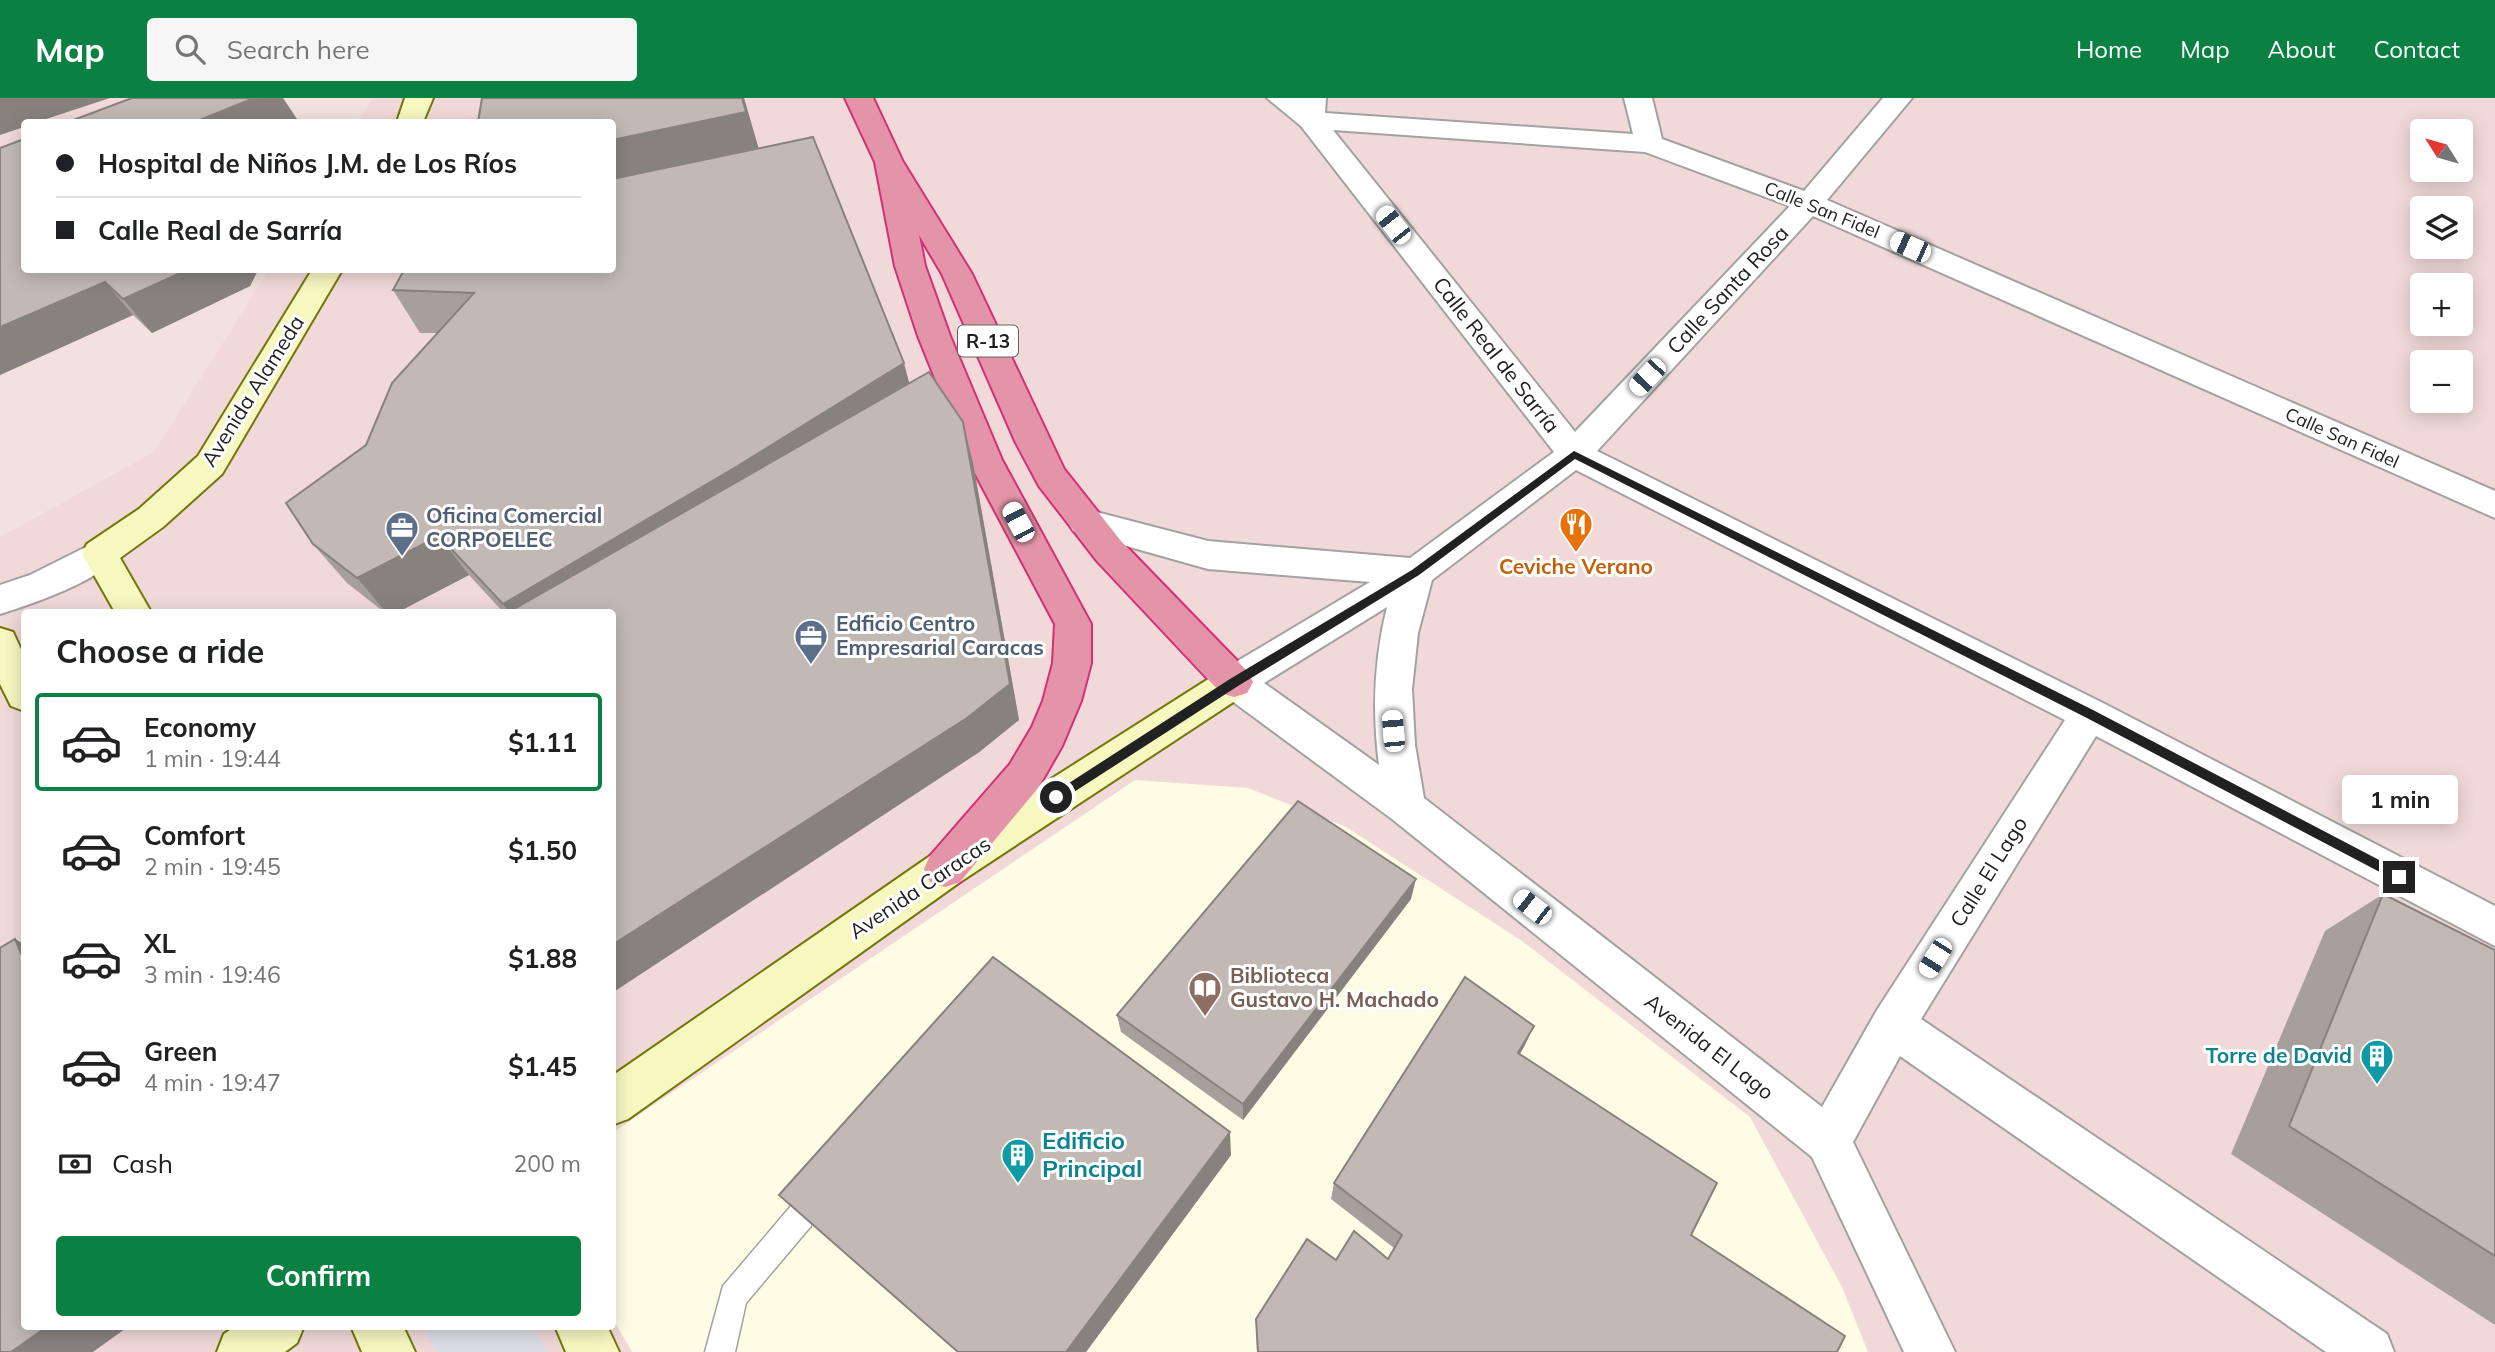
<!DOCTYPE html>
<html lang="en">
<head>
<meta charset="utf-8">
<style>
	body { margin:0; font-family:Mulish,sans-serif; background:#f6f6f6; color:#202124; height:100vh; display:flex; flex-direction:column; font-size:26px; white-space:nowrap }
	* { box-sizing:border-box; margin:0 }
	p { font-size:23px; color:#757577 }
	.icon { flex:none; width:38px; height:38px; fill:none; stroke:currentColor; stroke-width:2; stroke-linecap:round; stroke-linejoin:round }
	.map { position:relative; flex:1; overflow:hidden }
	.drawer { position:absolute; left:21px; top:511px; width:595px; height:721px; display:flex; flex-direction:column; background:#fff; border-radius:7px; box-shadow:0 4px 18px #0003 }
	.drawer>* { flex:none }
	.banner { position:absolute; left:21px; top:21px; width:595px; height:154px; border-radius:7px; box-shadow:0 4px 18px #0003; display:grid; align-content:center; height:154px; padding:0 35px; background:#fff }
	.needle { width:46px; rotate:307deg }
	.controls { position:absolute; left:2410px; top:21px; display:grid; gap:14px }
	.controls a { display:grid; place-items:center; width:63px; height:63px; border-radius:7px; background:#fff; box-shadow:0 4px 18px #0003; font-size:35px }
	.end { position:absolute; width:32px; height:32px; margin:-16px; border:9px solid #212121; background:#fff; box-shadow:0 0 0 4px #fff }
	.from { border-radius:50% }
	.bubble { position:absolute; height:49px; border-radius:7px; background:#fff; box-shadow:0 4px 18px #0003; font-size:23px; font-weight:700; line-height:49px; text-align:center }
	.car { position:absolute; width:21px; height:42px; margin:-21px -10px; border-radius:9px; box-shadow:0 0 5px 2px #0007; background:linear-gradient(#fff 24%,#345 0 40%,#fff 0 76%,#345 0 86%,#fff 0) }
	.banner b { display:flex; align-items:center; gap:24px; height:66px; font-size:26px }
	.banner b+b { border-top:2px solid #e0e0e0 }
	.banner i { width:18px; height:18px; background:#202124 }
	ul { padding:0; list-style:none }
	li { display:flex; align-items:center; gap:21px; height:98px; margin:0 14px 10px; padding:0 21px; border:4px solid transparent; border-radius:7px }
	li div { flex:1 }
	li b { display:block; font-size:26px }
	li em { font-style:normal; font-weight:700 }
	li.active { border-color:#0b8043 }
	li>.icon { width:63px; height:63px; stroke-width:1.5 }
	h2 { padding:0 35px; font-size:32px; line-height:84px }
	.pay { display:flex; align-items:center; gap:18px; height:77px; padding:0 35px; font-size:26px }
	.pay p { margin-inline-start:auto }
	.cta { display:flex; gap:14px; margin-top:auto; padding:14px 35px }
	.cta a { flex:1; height:80px; border-radius:7px; background:#0b8043; color:#fff; font-size:28px; font-weight:700; line-height:80px; text-align:center }
	header { display:flex; align-items:center; gap:42px; box-sizing:border-box; height:98px; padding:0 35px; background:#0b8043; color:#fff }
	header strong { font-size:33px }
	nav { display:flex; gap:38px; margin-inline-start:auto; font-size:24px }
	.search { width:490px; height:63px; background:#f6f6f6; display:flex; align-items:center; gap:18px; box-sizing:border-box; padding:0 24px; border-radius:7px; color:#757577; font-size:26px }
	.map>svg:first-child { display:block }
	.commercial { fill:#f1d9d9; fill-rule:evenodd }
	.education { fill:#fefce4 }
	.military { fill:#f2e1dd }
	.plaza { fill:#dcdde7 }
	.lines { fill:none; stroke-linecap:round; stroke-linejoin:round }
	.lane-casing { stroke:#a2a2a2; stroke-width:3 }
	.street-casing { stroke:#a2a2a2; stroke-width:4 }
	.secondary-casing { stroke:#71770a; stroke-width:4 }
	.highway-casing { stroke:#d53072; stroke-width:4 }
	.lane { fill:#fff; fill-rule:evenodd }
	.street { fill:#fff; fill-rule:evenodd }
	.secondary { fill:#f7f7c0; fill-rule:evenodd }
	.highway { fill:#e494a8; fill-rule:evenodd }
	.wall { fill:#a79f9c }
	.shaded-wall { fill:#88827f }
	.building { fill:#c2b9b5; stroke:#88827f; stroke-width:2 }
	.route { fill:#212121 }
	.labels { text-anchor:middle; stroke-width:6; stroke-linejoin:round; paint-order:stroke }
	.far-street-label { font-size:18px; fill:#212121; stroke:#fff }
	.shield { fill:#fff; stroke:#646464; stroke-width:2 }
	.shield-label { font-size:19px; font-weight:bold; fill:#212121 }
	.street-label { font-size:21px; fill:#212121; stroke:#fff }
	.service-label { font-size:21px; font-weight:bold; fill:#4e5e75; stroke:#fff; text-anchor:start }
	.food-label { font-size:21px; font-weight:bold; fill:#c56008; stroke:#fff }
	.education-label { font-size:21px; font-weight:bold; fill:#785e54; stroke:#fff; text-anchor:start }
	.culture-label { font-size:21px; font-weight:bold; fill:#0d838f; stroke:#fff; text-anchor:end }
	.near-culture-label { font-size:24px; font-weight:bold; fill:#0d838f; stroke:#fff; text-anchor:start }
</style>
</head>
<body>
<header>
<strong>Map</strong>
<div class="search"><svg class="icon" aria-label="search" viewBox="0 0 24 24"><circle cx="10" cy="10" r="6"/><path d="M15 15l6 6"/></svg>Search here</div>
<nav><a>Home</a><a>Map</a><a>About</a><a>Contact</a></nav>
</header>
<div class="map">
<svg width="2495" height="1254" viewBox="0 0 2495 1254">
	<rect width="100%" height="100%" fill="#f1eee8"/>
	<path class="commercial" d="M0,0H2495V1254H0ZM24,24H612V172H24ZM2422,33H2460V72H2422ZM2422,110H2460V149H2422ZM2422,187H2460V226H2422ZM2422,264H2460V303H2422ZM24,514H612V1228H24Z"/>
	<polygon class="education" points="1135,682 1248,690 1346,729 1522,843 1750,1019 1842,1189 1868,1254 632,1254 613,1221 612,1035"/>
	<g class="military">
		<polygon points="159,0 373,0 359,24 89,24"/>
		<polygon points="0,55 24,172 269,172 154,354 0,439"/>
	</g>
	<polygon class="plaza" points="423,1229 532,1229 547,1254 436,1254"/>
	<g class="lines">
		<defs>
			<polygon id="lane" points="801,1104 811,1108 815,1118 811,1128 746,1205 735,1254 705,1254 723,1188 791,1108"/>
			<g id="street">
				<path d="M1267,0H1326L1325,15L1633,36L1624,0H1652L1662,41L1804,93L1883,0H1912L1827,102L2495,393V420L1813,118L1597,353L2103,605L2495,808V848L2096,638L1921,921L2387,1236L2394,1254H2326L1900,958L1853,1044L1955,1254H1904L1812,1059L1392,721L1221,595L1215,584L1221,573L1370,484L1208,471L1073,433L1068,424L1073,415L1085,411L1208,443L1410,460L1554,354L1301,28ZM1333,32L1645,54L1790,108L1575,334ZM1576,372L2065,622L1877,912L1822,1009L1424,700L1415,647L1412,591L1418,535L1432,482ZM1387,509C1374,562 1372,613 1379,667L1264,585Z"/>
				<path d="M100,442L113,446L118,456C104,482 29,507 0,516V487L30,477Z"/>
			</g>
			<g id="secondary">
				<polygon points="405,0 433,0 423,24 397,24"/>
				<polygon points="312,172 342,172 222,376 163,429 120,460 151,514 115,514 82,456 87,446 139,411 198,358"/>
				<polygon points="0,530 13,534 24,558 24,613 11,608 0,586"/>
				<polygon points="1234,569 1247,573 1253,584 1247,595 960,784 628,1021 612,1027 612,978 930,758 1221,573"/>
				<polygon points="236,1228 304,1228 297,1245 285,1254 217,1254 224,1236"/>
				<polygon points="351,1228 403,1228 415,1254 362,1254"/>
				<polygon points="555,1228 607,1228 619,1254 566,1254"/>
			</g>
			<polygon id="highway" points="845,0 873,0 903,64 972,176 1064,371 1121,443 1247,573 1253,584 1247,595 1234,599 1221,595 1097,463 1039,388 1015,343 942,176 919,137 925,168 950,238 1002,362 1091,526 1091,565 1081,603 1062,648 1038,690 960,784 945,789 930,784 924,771 930,758 1010,666 1032,629 1043,603 1053,565 1055,526 968,362 918,238 895,168 875,64"/>
		</defs>
		<use href="#lane" class="lane-casing"/>
		<use href="#street" class="street-casing"/>
		<use href="#secondary" class="secondary-casing"/>
		<use href="#highway" class="highway-casing"/>
		<use href="#lane" class="lane"/>
		<use href="#street" class="street"/>
		<use href="#secondary" class="secondary"/>
		<use href="#highway" class="highway"/>
	</g>
	<g class="wall">
		<polygon points="482,0 744,0 758,50 909,286 973,365 1019,622 978,655 612,514 503,514 469,477 398,514 384,514 347,485 313,446 366,347 437,235 420,235 393,192 612,172"/>
		<polygon points="0,50 24,172 258,172 250,188 152,235 133,217 0,277"/>
		<polygon points="2383,796 2495,852 2495,1227 2231,1056 2325,833"/>
		<polygon points="1411,801 1243,1022 1121,934 1117,917"/>
		<polygon points="1534,928 1520,956 1691,1137 1837,1254 1257,1254 1256,1221 1336,1162 1388,1161 1394,1150 1331,1101 1334,1085"/>
		<polygon points="1231,1057 1086,1254 957,1254 779,1097"/>
	</g>
	<g class="shaded-wall">
		<polygon points="0,0 110,0 37,24 24,24 24,29 0,37"/>
		<polygon points="254,0 283,0 299,24 195,24"/>
		<polygon points="742,0 744,0 763,65 612,99 612,42"/>
		<polygon points="187,172 258,172 250,188 152,235 123,201"/>
		<polygon points="105,184 133,217 0,277 0,229"/>
		<polygon points="904,265 915,307 509,514 503,506"/>
		<polygon points="963,324 973,365 1019,622 978,655 612,895 612,847"/>
		<polygon points="439,438 469,477 398,514 386,514 357,480"/>
		<polygon points="1416,781 1411,801 1243,1022 1243,1006"/>
		<polygon points="15,841 24,846 24,862"/>
		<polygon points="1534,928 1524,949 1508,975 1518,955"/>
		<polygon points="1230,1034 1231,1057 1086,1254 1066,1254"/>
		<polygon points="48,1228 129,1228 93,1254 11,1254"/>
	</g>
	<g class="building">
		<polygon points="132,0 254,0 195,24 68,24"/>
		<polygon points="482,0 742,0 746,14 612,42 612,24 478,24"/>
		<polygon points="813,39 904,265 736,369 503,506 439,438 357,480 313,446 286,405 366,347 392,285 474,195 393,192 404,172 612,172 612,81"/>
		<polygon points="24,41 24,172 187,172 123,201 105,184 0,229 0,50"/>
		<polygon points="929,274 963,324 1010,586 967,620 612,847 612,514 509,514"/>
		<polygon points="1298,703 1416,781 1243,1006 1117,917"/>
		<polygon points="2383,796 2495,852 2495,1158 2289,1028"/>
		<polygon points="15,841 24,862 24,1228 48,1228 11,1254 0,1254 0,850"/>
		<polygon points="993,859 1230,1034 1066,1254 958,1254 779,1097"/>
		<polygon points="1465,879 1534,928 1518,955 1717,1085 1691,1137 1845,1238 1837,1254 1258,1254 1256,1221 1307,1141 1336,1162 1354,1133 1388,1161 1402,1137 1334,1085"/>
	</g>
	<polygon class="route" points="1574,353 2093,612 2404,775 2404,782 2395,782 2085,619 1575,361 1419,477 1238,588 1060,703 1052,703 1052,696 1230,581 1412,472"/>
	<defs>
		<symbol id="restaurant-pin" viewBox="-11 -11 22 30"><path d="M0 17L-7.5 6A9.5 9.5 0 1 1 7.5 6Z" fill="#e8710a" stroke="#fff"/><path d="M-5-6h1v4h1v-4h1v4h1v-4h1v5L-1.5 .5V6h-2V.5L-5-1ZM5-6V6H3V1.5H1.5Q1.5-4 5-6Z" fill="#fff"/></symbol>
		<symbol id="office-pin" viewBox="-11 -11 22 30"><path d="M0 17L-7.5 6A9.5 9.5 0 1 1 7.5 6Z" fill="#5c6f8a" stroke="#fff"/><path d="M-6-3h4V-5.5h4V-3h4V5H-6ZM-1-4.5V-3h2v-1.5ZM-6 0V1H6V0Z" fill="#fff"/></symbol>
		<symbol id="library-pin" viewBox="-11 -11 22 30"><path d="M0 17L-7.5 6A9.5 9.5 0 1 1 7.5 6Z" fill="#8d6e63" stroke="#fff"/><path d="M-6-4Q-3-5.5-.7-3.5V5Q-3 3-6 4ZM6-4Q3-5.5 .7-3.5V5Q3 3 6 4Z" fill="#fff"/></symbol>
		<symbol id="building-pin" viewBox="-11 -11 22 30"><path d="M0 17L-7.5 6A9.5 9.5 0 1 1 7.5 6Z" fill="#0f9aa8" stroke="#fff"/><path d="M-4-6H4V6H1V3H-1V6H-4ZM-2.5-4.3h1.7v1.8h-1.7ZM.8-4.3h1.7v1.8H.8ZM-2.5-1h1.7V.8h-1.7ZM.8-1h1.7V.8H.8Z" fill="#fff"/></symbol>
	</defs>
	<g fill-rule="evenodd">
		<use href="#restaurant-pin" x="1557" y="407" width="38" height="52"/>
		<use href="#office-pin" x="383" y="411" width="38" height="52"/>
		<use href="#office-pin" x="792" y="519" width="38" height="52"/>
		<use href="#library-pin" x="1186" y="871" width="38" height="52"/>
		<use href="#building-pin" x="2358" y="939" width="38" height="52"/>
		<use href="#building-pin" x="999" y="1038" width="38" height="52"/>
	</g>
	<g class="labels">
		<g class="far-street-label">
			<text transform="translate(1822 112) rotate(22)" y="6">Calle San Fidel</text>
			<text transform="translate(2342 340) rotate(24)" y="6">Calle San Fidel</text>
		</g>
		<rect class="shield" x="958" y="227.5" width="60" height="31" rx="5"/>
		<g class="shield-label">
			<text x="988" y="250">R-13</text>
		</g>
		<g class="street-label">
			<text transform="translate(1728 192) rotate(-47)" y="7">Calle Santa Rosa</text>
			<text transform="translate(1496 257) rotate(52)" y="7">Calle Real de Sarría</text>
			<text transform="translate(253 293) rotate(-58)" y="7">Avenida Alameda</text>
			<text transform="translate(1989 774) rotate(-58)" y="7">Calle El Lago</text>
			<text transform="translate(920 790) rotate(-34)" y="7">Avenida Caracas</text>
			<text transform="translate(1709 949) rotate(38)" y="7">Avenida El Lago</text>
		</g>
		<g class="service-label">
			<text x="426" y="425">Oficina Comercial<tspan x="426" dy="24">CORPOELEC</tspan></text>
			<text x="836" y="533">Edficio Centro<tspan x="836" dy="24">Empresarial Caracas</tspan></text>
		</g>
		<g class="food-label">
			<text x="1576" y="476">Ceviche Verano</text>
		</g>
		<g class="education-label">
			<text x="1230" y="885">Biblioteca<tspan x="1230" dy="24">Gustavo H. Machado</tspan></text>
		</g>
		<g class="culture-label">
			<text x="2352" y="965">Torre de David</text>
		</g>
		<g class="near-culture-label">
			<text x="1042" y="1051">Edificio<tspan x="1042" dy="28">Principal</tspan></text>
		</g>
	</g>
</svg>
<div class="controls">
<a><svg class="needle" viewBox="-14 -14 28 28"><path d="M0-13l5 13h-10z" fill="#e53935"/><path d="M0 13l5-13h-10z" fill="#757577"/></svg></a>
<a><svg class="icon" aria-label="layers" viewBox="0 0 24 24"><path d="M12 4l9 5-9 5-9-5zM3 14l9 5 9-5"/></svg></a>
<a>+</a>
<a>−</a>
</div>
<i class="end from" style="left:1056px;top:699px"></i>
<i class="end" style="left:2399px;top:779px"></i>
<div class="bubble" style="left:2342px;top:677px;width:116px">1 min</div>
<i class="car" style="left:1393px;top:127px;rotate:322deg"></i>
<i class="car" style="left:1910px;top:149px;rotate:294deg"></i>
<i class="car" style="left:1647px;top:279px;rotate:223deg"></i>
<i class="car" style="left:1018px;top:424px;rotate:332deg"></i>
<i class="car" style="left:1393px;top:633px;rotate:355deg"></i>
<i class="car" style="left:1532px;top:809px;rotate:308deg"></i>
<i class="car" style="left:1935px;top:860px;rotate:212deg"></i>
<div class="banner">
<b><i class="from"></i>Hospital de Niños J.M. de Los Ríos</b>
<b><i></i>Calle Real de Sarría</b>
</div>
<section class="drawer">
<h2>Choose a ride</h2>
<ul>
<li class="active"><svg class="icon" aria-label="car" viewBox="0 0 24 24"><path d="M5 17H2v-5l4-1 3-4h7l3 4 3 1v5h-3M9 17h6M6 11h13"/><circle cx="7" cy="17" r="2"/><circle cx="17" cy="17" r="2"/></svg><div><b>Economy</b><p>1 min · 19:44</p></div><em>$1.11</em></li>
<li><svg class="icon" aria-label="car" viewBox="0 0 24 24"><path d="M5 17H2v-5l4-1 3-4h7l3 4 3 1v5h-3M9 17h6M6 11h13"/><circle cx="7" cy="17" r="2"/><circle cx="17" cy="17" r="2"/></svg><div><b>Comfort</b><p>2 min · 19:45</p></div><em>$1.50</em></li>
<li><svg class="icon" aria-label="car" viewBox="0 0 24 24"><path d="M5 17H2v-5l4-1 3-4h7l3 4 3 1v5h-3M9 17h6M6 11h13"/><circle cx="7" cy="17" r="2"/><circle cx="17" cy="17" r="2"/></svg><div><b>XL</b><p>3 min · 19:46</p></div><em>$1.88</em></li>
<li><svg class="icon" aria-label="car" viewBox="0 0 24 24"><path d="M5 17H2v-5l4-1 3-4h7l3 4 3 1v5h-3M9 17h6M6 11h13"/><circle cx="7" cy="17" r="2"/><circle cx="17" cy="17" r="2"/></svg><div><b>Green</b><p>4 min · 19:47</p></div><em>$1.45</em></li>
</ul>
<div class="pay"><svg class="icon" aria-label="cash" viewBox="0 0 24 24"><path d="M3 7h18v10H3z"/><circle cx="12" cy="12" r="2"/></svg>Cash<p>200 m</p></div>
<div class="cta"><a>Confirm</a></div>
</section>
</div>
</body>
</html>
